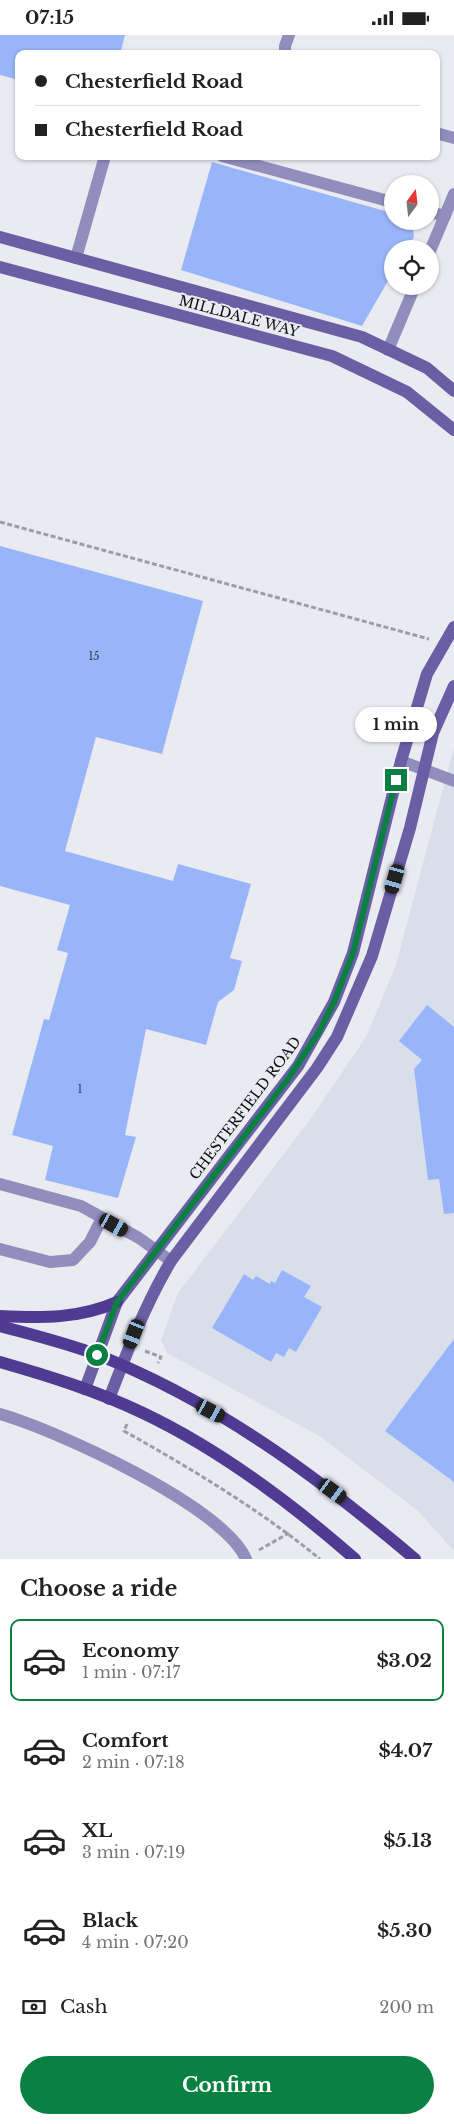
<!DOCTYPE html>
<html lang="en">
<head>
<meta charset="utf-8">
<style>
	body { margin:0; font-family:"Libre Baskerville",serif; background:#f2f2f2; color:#222; height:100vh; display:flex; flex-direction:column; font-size:19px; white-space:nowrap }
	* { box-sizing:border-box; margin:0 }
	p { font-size:16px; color:#767676 }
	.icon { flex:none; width:28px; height:28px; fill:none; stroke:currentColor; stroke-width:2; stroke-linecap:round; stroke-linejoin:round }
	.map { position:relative; height:1524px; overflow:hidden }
	.drawer { display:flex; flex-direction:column; background:#fff; flex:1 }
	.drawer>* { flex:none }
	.banner { position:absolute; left:15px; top:15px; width:425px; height:110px; border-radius:10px; box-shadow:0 1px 4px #0004; display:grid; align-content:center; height:110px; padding:0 20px; background:#fff }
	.needle { width:32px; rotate:15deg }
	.tools { position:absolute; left:384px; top:140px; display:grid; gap:10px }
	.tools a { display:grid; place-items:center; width:55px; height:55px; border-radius:50%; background:#fff; box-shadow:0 1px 4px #0004; font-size:25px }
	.end { position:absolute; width:22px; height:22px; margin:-11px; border:6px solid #0b8043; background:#fff; box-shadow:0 0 0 2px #fff }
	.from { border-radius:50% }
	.bubble { position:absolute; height:35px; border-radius:18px; background:#fff; box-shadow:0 1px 4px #0004; font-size:16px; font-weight:700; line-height:35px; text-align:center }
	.car { position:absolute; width:15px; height:30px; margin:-15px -8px; border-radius:6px; box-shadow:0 0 4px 1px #0007; background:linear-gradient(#222 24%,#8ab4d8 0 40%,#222 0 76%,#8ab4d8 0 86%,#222 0) }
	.banner b { display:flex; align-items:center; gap:18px; height:48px; font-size:19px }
	.banner b+b { border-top:1px solid #e0e0e0 }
	.banner i { width:12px; height:12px; background:#222 }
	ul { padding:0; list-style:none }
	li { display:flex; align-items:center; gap:15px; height:82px; margin:0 10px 8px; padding:0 10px; border:2px solid transparent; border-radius:10px }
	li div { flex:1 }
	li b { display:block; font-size:19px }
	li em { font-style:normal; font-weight:700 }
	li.current { border-color:#0b8043 }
	li>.icon { width:45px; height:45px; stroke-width:1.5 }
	h2 { padding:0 20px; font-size:22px; line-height:60px }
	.pay { display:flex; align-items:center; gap:12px; height:55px; padding:0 20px; font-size:19px }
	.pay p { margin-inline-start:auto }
	.cta { display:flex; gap:10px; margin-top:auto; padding:10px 20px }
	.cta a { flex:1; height:58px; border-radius:30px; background:#0b8043; color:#fff; font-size:20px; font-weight:700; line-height:58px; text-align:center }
	.status { display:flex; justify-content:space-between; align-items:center; height:35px; padding:0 25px; background:#fff; direction:ltr }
	.status svg { height:14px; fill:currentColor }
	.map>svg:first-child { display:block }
	.built { fill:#d9deeb }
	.building { fill:#99b5f9 }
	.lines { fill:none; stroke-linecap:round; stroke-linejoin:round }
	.path { stroke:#9c9ea2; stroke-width:3; stroke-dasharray:5 2.5; stroke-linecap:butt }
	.lane { stroke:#938dbe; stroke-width:12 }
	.street { stroke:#938dbe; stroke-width:12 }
	.secondary { stroke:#6a5ea5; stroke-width:12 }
	.primary { stroke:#4f3b92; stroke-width:12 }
	.route { stroke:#0b8043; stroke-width:6 }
	.labels { text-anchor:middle; stroke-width:4; stroke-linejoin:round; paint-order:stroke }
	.number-label { font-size:11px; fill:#30374a }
	.street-label { font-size:14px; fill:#0d0d0f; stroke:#e9ebf1 }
</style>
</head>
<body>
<div class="status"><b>07:15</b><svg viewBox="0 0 49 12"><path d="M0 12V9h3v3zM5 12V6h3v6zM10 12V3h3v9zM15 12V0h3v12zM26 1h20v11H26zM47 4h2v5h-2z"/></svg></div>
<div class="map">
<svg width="454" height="1524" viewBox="0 0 454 1524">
	<rect width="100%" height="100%" fill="#e9ebf1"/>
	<polygon class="built" points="454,712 454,1516 418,1476 321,1402 167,1318 161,1305 178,1258 309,1086 366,1002 396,930"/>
	<g class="building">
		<polygon points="0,0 125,0 120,19 19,19 19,45 0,40"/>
		<polygon points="212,127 392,178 392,186 412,186 414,202 407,214 392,214 392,239 362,291 181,235"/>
		<polygon points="0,511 203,566 162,719 96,702 65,816 173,846 178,829 251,849 230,923 242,926 234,955 218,967 206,1010 146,994 125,1100 136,1102 118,1163 45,1145 53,1111 12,1100 44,984 49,985 68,918 57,915 70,870 0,851"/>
		<polygon points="427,970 454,992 454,1178 444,1179 439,1144 428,1145 414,1034 422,1025 399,1006"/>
		<polygon points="282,1235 311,1251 304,1262 322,1272 296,1317 289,1313 284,1322 276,1318 271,1327 212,1293 244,1239 253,1245 256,1241 270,1249 271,1246 275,1248"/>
		<polygon points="454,1304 454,1447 385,1396"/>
	</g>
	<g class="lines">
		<g class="path">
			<polyline points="0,487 429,604"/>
			<polyline points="145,1316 161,1322 158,1328"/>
			<path d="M127,1389L124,1396C192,1434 260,1475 320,1524"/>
			<polyline points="259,1515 289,1498"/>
		</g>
		<g class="lane">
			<polyline points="401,726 454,746"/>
			<polyline points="0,1149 81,1171 139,1203 171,1226"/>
			<polyline points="0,1214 50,1227 73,1225 90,1207 102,1183"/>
		</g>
		<g class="street">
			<polyline points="285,19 285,11 289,0"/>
			<polyline points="436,98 454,103"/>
			<polyline points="222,121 392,167"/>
			<polyline points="430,177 445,181"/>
			<polyline points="430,216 454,159"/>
			<polyline points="76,223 105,121"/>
			<polyline points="388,315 415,251"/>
			<path d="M0,1379C56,1395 223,1471 246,1524"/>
		</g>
		<g class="secondary">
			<polyline points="0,202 362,302 427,333 454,356"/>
			<polyline points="0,232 332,321 407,357 454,395"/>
			<polyline points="85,1354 117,1267 298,1031 334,967 353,918 401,726 427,639 454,592"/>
			<path d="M109,1364C127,1317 145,1270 171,1226L317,1033L337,1002L372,921L410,793L433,698L454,651"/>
		</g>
		<g class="primary">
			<path d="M0,1281C41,1283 79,1284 117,1267"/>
			<path d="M0,1291C33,1300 66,1308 98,1320C217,1367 318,1442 415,1524"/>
			<path d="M0,1327C49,1341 97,1356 143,1378C221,1415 291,1468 355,1524"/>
		</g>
	</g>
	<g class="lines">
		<polyline class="route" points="97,1320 117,1267 288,1044 319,997 334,967 353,918 396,745"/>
	</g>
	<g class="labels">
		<g class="number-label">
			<text x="94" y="625">15</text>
			<text x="80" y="1058">1</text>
		</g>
		<g class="street-label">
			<text transform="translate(239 281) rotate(15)" y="5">MILLDALE WAY</text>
			<text transform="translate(245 1073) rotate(-53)" y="5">CHESTERFIELD ROAD</text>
		</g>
	</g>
</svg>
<div class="tools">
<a><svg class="needle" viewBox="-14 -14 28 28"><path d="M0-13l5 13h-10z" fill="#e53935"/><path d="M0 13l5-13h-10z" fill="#767676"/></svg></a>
<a><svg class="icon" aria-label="locate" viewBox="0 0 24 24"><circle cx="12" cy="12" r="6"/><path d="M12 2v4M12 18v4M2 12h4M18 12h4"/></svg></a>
</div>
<i class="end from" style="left:97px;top:1320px"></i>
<i class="end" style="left:396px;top:745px"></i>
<div class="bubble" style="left:355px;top:672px;width:82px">1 min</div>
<i class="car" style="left:395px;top:844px;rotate:196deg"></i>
<i class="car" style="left:114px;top:1190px;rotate:119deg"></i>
<i class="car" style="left:134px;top:1299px;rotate:201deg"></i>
<i class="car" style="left:211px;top:1376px;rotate:118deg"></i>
<i class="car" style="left:333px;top:1456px;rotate:126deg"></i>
<div class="banner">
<b><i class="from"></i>Chesterfield Road</b>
<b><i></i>Chesterfield Road</b>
</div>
</div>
<section class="drawer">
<h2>Choose a ride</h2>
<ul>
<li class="current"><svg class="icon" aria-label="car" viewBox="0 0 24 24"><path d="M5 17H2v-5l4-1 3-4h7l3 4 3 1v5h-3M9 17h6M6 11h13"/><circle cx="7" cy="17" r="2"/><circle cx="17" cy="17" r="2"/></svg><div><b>Economy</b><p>1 min · 07:17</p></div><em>$3.02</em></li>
<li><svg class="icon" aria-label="car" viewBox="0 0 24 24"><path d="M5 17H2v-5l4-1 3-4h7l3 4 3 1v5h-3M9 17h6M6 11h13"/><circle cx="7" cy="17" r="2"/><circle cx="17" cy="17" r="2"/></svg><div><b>Comfort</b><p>2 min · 07:18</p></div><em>$4.07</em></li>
<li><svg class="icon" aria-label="car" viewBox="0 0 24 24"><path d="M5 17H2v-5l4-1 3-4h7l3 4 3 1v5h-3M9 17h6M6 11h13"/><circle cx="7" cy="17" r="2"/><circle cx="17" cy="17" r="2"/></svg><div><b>XL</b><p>3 min · 07:19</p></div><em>$5.13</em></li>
<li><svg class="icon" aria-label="car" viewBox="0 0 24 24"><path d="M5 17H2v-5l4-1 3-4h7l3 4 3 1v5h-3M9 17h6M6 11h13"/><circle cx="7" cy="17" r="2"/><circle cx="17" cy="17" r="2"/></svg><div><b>Black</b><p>4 min · 07:20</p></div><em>$5.30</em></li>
</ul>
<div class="pay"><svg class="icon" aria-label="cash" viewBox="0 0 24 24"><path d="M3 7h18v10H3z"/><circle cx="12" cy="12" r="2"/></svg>Cash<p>200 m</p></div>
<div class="cta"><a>Confirm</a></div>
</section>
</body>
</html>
